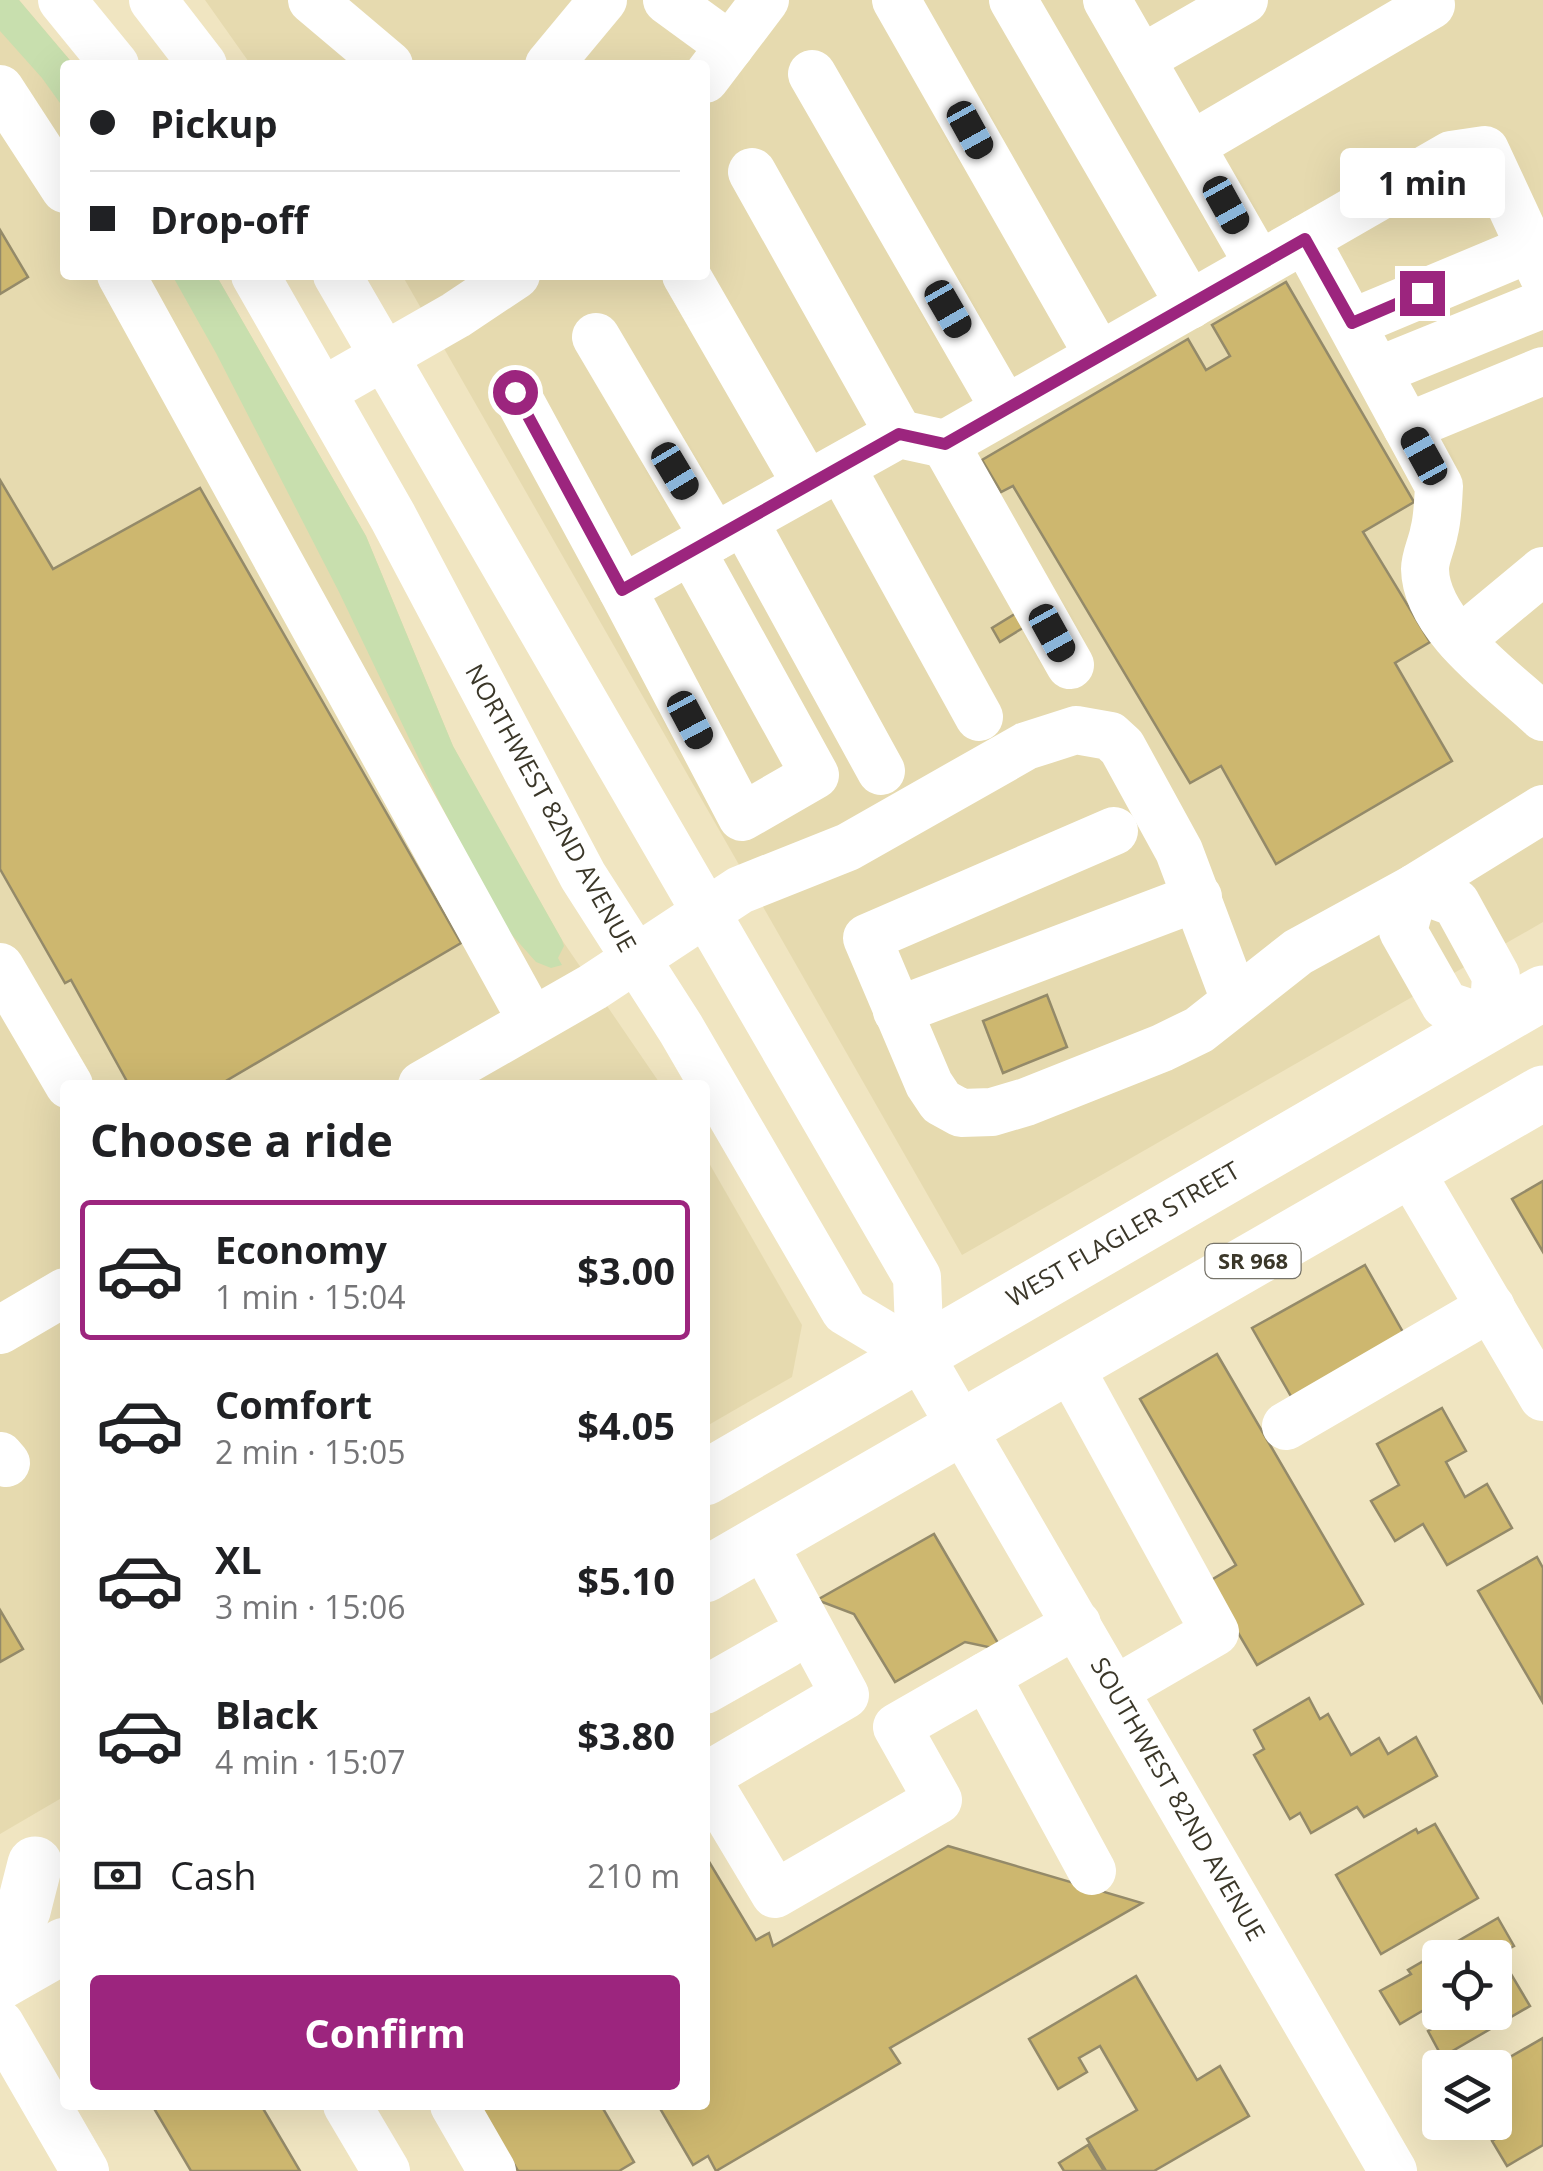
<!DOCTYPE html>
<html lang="en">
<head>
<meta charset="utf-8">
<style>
	body { margin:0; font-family:"Open Sans",sans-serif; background:#f2f2f2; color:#202124; height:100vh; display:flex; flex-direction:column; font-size:38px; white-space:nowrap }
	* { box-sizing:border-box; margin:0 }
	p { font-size:32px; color:#757577 }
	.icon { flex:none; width:55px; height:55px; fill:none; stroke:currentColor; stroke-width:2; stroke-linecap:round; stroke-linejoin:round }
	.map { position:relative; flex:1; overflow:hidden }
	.drawer { position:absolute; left:60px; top:1080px; width:650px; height:1030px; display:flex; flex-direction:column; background:#fff; border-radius:10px; box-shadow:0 10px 40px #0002 }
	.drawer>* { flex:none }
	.top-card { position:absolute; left:60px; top:60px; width:650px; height:220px; border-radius:10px; box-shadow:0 10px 40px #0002; display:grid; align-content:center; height:220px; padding:0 30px; background:#fff }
	.controls { position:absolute; left:1422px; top:1940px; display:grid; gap:20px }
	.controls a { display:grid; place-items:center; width:90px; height:90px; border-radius:10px; background:#fff; box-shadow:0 10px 40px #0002; font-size:50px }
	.end { position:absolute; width:45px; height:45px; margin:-22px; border:12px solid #9c257e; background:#fff; box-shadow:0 0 0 5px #fff }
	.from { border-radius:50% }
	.bubble { position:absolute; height:70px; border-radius:10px; background:#fff; box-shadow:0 10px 40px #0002; font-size:32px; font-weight:700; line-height:70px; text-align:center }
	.car { position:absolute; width:30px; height:60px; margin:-30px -15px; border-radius:12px; box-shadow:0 0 8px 2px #0007; background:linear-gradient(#222 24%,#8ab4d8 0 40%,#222 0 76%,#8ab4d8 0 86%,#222 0) }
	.top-card b { display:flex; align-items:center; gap:35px; height:95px; font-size:38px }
	.top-card b+b { border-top:2px solid #e0e0e0 }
	.top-card i { width:25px; height:25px; background:#202124 }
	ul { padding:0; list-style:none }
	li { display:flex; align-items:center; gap:30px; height:140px; margin:0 20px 15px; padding:0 10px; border:5px solid transparent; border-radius:10px }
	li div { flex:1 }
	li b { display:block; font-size:38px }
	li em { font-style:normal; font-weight:700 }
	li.on { border-color:#9c257e }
	li>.icon { width:90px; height:90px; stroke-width:1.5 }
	h2 { padding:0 30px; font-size:45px; line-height:120px }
	.pay { display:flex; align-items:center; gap:25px; height:110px; padding:0 30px; font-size:38px }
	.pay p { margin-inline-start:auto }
	.cta { display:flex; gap:20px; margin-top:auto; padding:20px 30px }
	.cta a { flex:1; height:115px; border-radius:10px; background:#9c257e; color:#fff; font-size:40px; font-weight:700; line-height:115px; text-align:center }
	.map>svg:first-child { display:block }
	.built { fill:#e6daaf }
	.green { fill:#c8dfae }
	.building { fill:#cdb76f; stroke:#948a69; stroke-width:2.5; fill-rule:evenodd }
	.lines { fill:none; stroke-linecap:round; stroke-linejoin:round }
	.minor { stroke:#fff; stroke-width:48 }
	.major { stroke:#fff; stroke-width:55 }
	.route { stroke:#9c257e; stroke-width:12 }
	.labels { text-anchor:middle; stroke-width:9; stroke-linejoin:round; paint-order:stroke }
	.shield { fill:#fff; stroke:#767369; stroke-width:2.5 }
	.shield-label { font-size:22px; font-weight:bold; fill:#3b3729 }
	.street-label { font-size:25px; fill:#3b3729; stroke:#fff }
</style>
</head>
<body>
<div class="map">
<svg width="1543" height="2171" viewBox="0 0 1543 2171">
	<rect width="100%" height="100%" fill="#f0e5c1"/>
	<g class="built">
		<polygon points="0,0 19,0 74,65 65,65 65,275 216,275 366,536 453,746 492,817 562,940 661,1085 65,1085 65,1796 0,1834"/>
		<polygon points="205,0 1543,0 1543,922 962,1255 402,275 705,275 705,65 251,65"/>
		<polygon points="705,1156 802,1325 792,1377 705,1427"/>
	</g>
	<g class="green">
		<polygon points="0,0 19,0 74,65 65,65 65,110 42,78 0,31"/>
		<polygon points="172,275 216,275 366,536 453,746 562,940 564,946 558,958 562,965 551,968 536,962 504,926 441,805 339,592 216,353"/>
	</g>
	<g class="building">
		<polygon points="0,230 28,277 0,294"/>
		<polygon points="1286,282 1414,502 1363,532 1430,642 1395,663 1452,761 1276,864 1221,766 1190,783 1013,486 1001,492 982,460 1188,339 1206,370 1230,356 1212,325"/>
		<polygon points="0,480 53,569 200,488 461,943 219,1085 129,1085 71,980 65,983 0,869"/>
		<polygon points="1018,612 1026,626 1000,642 992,628"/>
		<polygon points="1047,995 1067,1047 1003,1073 983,1021"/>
		<polygon points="1543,1181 1543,1252 1512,1199"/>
		<polygon points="1365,1265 1408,1341 1296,1405 1252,1328"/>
		<polygon points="1217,1354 1363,1604 1257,1665 1208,1582 1236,1565 1140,1399"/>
		<polygon points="1442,1408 1466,1451 1446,1462 1465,1497 1487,1484 1512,1528 1447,1565 1423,1524 1395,1541 1371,1501 1399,1485 1377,1444"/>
		<polygon points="934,1534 1002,1650 965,1642 895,1682 854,1614 817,1600"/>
		<polygon points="1537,1557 1543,1568 1542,1701 1478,1591"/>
		<polygon points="0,1610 23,1649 0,1662"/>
		<polygon points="1309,1698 1320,1719 1328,1714 1351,1755 1379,1738 1388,1754 1416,1737 1437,1776 1364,1817 1357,1807 1311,1833 1300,1813 1290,1819 1254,1755 1264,1749 1254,1730"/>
		<polygon points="1435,1824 1478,1898 1381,1954 1336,1875 1416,1829 1418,1833"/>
		<polygon points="948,1846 1142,1903 890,2048 900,2063 716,2171 708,2156 693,2165 658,2105 705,2105 705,1855 756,1940 769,1933 773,1946"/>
		<path d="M1498,1918L1514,1946L1499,1954L1530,2006L1442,2057L1428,2031L1439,2025L1429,2007L1400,2024L1380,1991L1411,1974L1408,1970ZM1440,1958H1495V2012H1440Z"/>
		<polygon points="1136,1976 1197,2080 1220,2066 1249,2116 1154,2171 1106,2171 1087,2139 1137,2110 1100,2046 1079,2058 1087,2072 1058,2089 1029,2039"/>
		<polygon points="1543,2038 1543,2145 1507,2166 1492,2141 1503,2134 1495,2119 1495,2068 1491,2068"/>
		<polygon points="152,2105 261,2105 300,2171 191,2171"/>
		<polygon points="479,2105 601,2105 634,2162 619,2171 518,2171"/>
		<polygon points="1088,2145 1104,2171 1064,2171 1059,2163"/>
	</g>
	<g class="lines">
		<g class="minor">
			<polyline points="62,0 115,65"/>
			<polyline points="153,0 203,65"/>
			<polyline points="312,0 389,65"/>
			<polyline points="667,0 730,46"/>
			<polyline points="896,0 1099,356"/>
			<polyline points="1013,0 1190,305"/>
			<polyline points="1107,0 1259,265"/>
			<polyline points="1141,59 1244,0"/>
			<polyline points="549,65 603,0"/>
			<polyline points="812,74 1005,409"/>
			<polyline points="705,79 765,0"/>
			<polyline points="0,89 65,189"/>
			<polyline points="1192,145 1431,5"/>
			<polyline points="752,172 899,434"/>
			<polyline points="1305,239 1451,155 1485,150 1543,275"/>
			<polyline points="121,275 532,1021"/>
			<polyline points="255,275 393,517 583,876 681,1029 845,1311 920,1356"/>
			<polyline points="337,275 917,1277 920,1356 1393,2171"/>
			<polyline points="686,275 807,485"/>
			<polyline points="1352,323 1529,249"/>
			<polyline points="596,337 714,537"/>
			<polyline points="1378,371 1543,304"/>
			<polyline points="323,391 456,315 516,275"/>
			<polyline points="515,392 622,589"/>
			<polyline points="1407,427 1543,371"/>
			<polyline points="841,467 979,717"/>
			<polyline points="744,521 881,771"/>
			<path d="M691,550L815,775L742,817L622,589C714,537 806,486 899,434L945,444"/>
			<polyline points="1460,640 1543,571"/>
			<path d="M1070,665L945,444L1305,239L1439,486C1438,501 1438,517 1434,532C1432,544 1425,557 1425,569C1426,627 1504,680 1543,717"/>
			<polyline points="1114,831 867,938 929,1084 941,1102 961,1113 992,1112 1026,1102 1162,1048 1199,1030 1298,952 1415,888 1543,809"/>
			<polygon points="1415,888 1456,903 1496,976 1493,1021 1445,1005 1403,931"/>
			<polyline points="0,967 69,1085"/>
			<polyline points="897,1011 1198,897"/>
			<polyline points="422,1085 593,987 740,890 848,847 1026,746 1076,730 1110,736 1122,747 1179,851 1235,1000"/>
			<polyline points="1410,1171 1543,1397"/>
			<polyline points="0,1330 65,1292"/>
			<polyline points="1069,1366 1215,1632 1115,1690"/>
			<polyline points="1286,1426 1491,1307"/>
			<polyline points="0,1456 6,1463"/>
			<polyline points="986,1676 1092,1871"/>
			<polyline points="705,1690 786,1644"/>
			<polyline points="705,1777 775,1894 938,1800 897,1727 1077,1624"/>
			<polyline points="705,1777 845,1695 762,1542"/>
			<polyline points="0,2024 85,2171"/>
			<polyline points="347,2105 386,2171"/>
			<polyline points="454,2105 492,2171"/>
		</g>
		<g class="major">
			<polyline points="705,1478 1543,993"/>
			<polyline points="705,1575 1543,1093"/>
			<polyline points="0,1937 23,1911 35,1864"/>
			<polyline points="0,1982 65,1945"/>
		</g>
	</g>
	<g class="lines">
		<polyline class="route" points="515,392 622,590 899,434 945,444 1305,239 1352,323 1422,293"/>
	</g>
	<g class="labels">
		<rect class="shield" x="1205.5" y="1244" width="95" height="34" rx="8"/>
		<g class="shield-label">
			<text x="1253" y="1269">SR 968</text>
		</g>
		<g class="street-label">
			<text transform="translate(551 808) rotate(61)" y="9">NORTHWEST 82ND AVENUE</text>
			<text transform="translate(1123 1234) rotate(-30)" y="9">WEST FLAGLER STREET</text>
			<text transform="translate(1178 1799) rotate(60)" y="9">SOUTHWEST 82ND AVENUE</text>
		</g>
	</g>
</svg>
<div class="controls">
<a><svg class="icon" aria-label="locate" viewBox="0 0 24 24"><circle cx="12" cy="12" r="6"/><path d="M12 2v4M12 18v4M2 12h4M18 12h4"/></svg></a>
<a><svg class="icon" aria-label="layers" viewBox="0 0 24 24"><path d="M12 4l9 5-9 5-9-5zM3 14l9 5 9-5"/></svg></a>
</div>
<i class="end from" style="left:515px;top:392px"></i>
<i class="end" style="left:1422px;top:293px"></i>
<div class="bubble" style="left:1340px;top:148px;width:165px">1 min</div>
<i class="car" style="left:970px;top:130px;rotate:151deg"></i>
<i class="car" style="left:1226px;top:205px;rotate:151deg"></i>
<i class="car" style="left:948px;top:309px;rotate:150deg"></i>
<i class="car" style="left:1424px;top:456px;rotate:331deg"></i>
<i class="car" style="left:675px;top:471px;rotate:149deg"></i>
<i class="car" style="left:1052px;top:633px;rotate:151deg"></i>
<i class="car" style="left:690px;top:720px;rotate:152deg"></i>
<div class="top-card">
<b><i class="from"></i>Pickup</b>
<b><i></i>Drop-off</b>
</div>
<section class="drawer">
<h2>Choose a ride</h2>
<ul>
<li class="on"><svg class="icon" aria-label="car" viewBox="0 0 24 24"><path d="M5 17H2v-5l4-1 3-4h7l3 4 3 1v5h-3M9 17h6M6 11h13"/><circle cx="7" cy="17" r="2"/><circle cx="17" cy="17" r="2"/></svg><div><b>Economy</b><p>1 min · 15:04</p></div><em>$3.00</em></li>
<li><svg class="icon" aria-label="car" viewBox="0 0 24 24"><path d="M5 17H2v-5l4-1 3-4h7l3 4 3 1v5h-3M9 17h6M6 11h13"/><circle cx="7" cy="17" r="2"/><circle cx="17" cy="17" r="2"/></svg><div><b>Comfort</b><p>2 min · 15:05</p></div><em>$4.05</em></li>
<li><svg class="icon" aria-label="car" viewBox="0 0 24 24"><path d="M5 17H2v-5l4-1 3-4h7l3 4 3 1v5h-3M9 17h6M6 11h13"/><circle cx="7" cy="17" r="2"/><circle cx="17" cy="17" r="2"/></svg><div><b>XL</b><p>3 min · 15:06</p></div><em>$5.10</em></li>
<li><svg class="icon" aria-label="car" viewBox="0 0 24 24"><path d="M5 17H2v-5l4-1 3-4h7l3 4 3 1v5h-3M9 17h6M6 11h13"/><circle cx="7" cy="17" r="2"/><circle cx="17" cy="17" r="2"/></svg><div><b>Black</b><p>4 min · 15:07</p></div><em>$3.80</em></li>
</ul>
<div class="pay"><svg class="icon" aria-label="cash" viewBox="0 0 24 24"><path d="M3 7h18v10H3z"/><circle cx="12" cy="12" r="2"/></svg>Cash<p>210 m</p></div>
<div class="cta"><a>Confirm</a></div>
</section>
</div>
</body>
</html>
